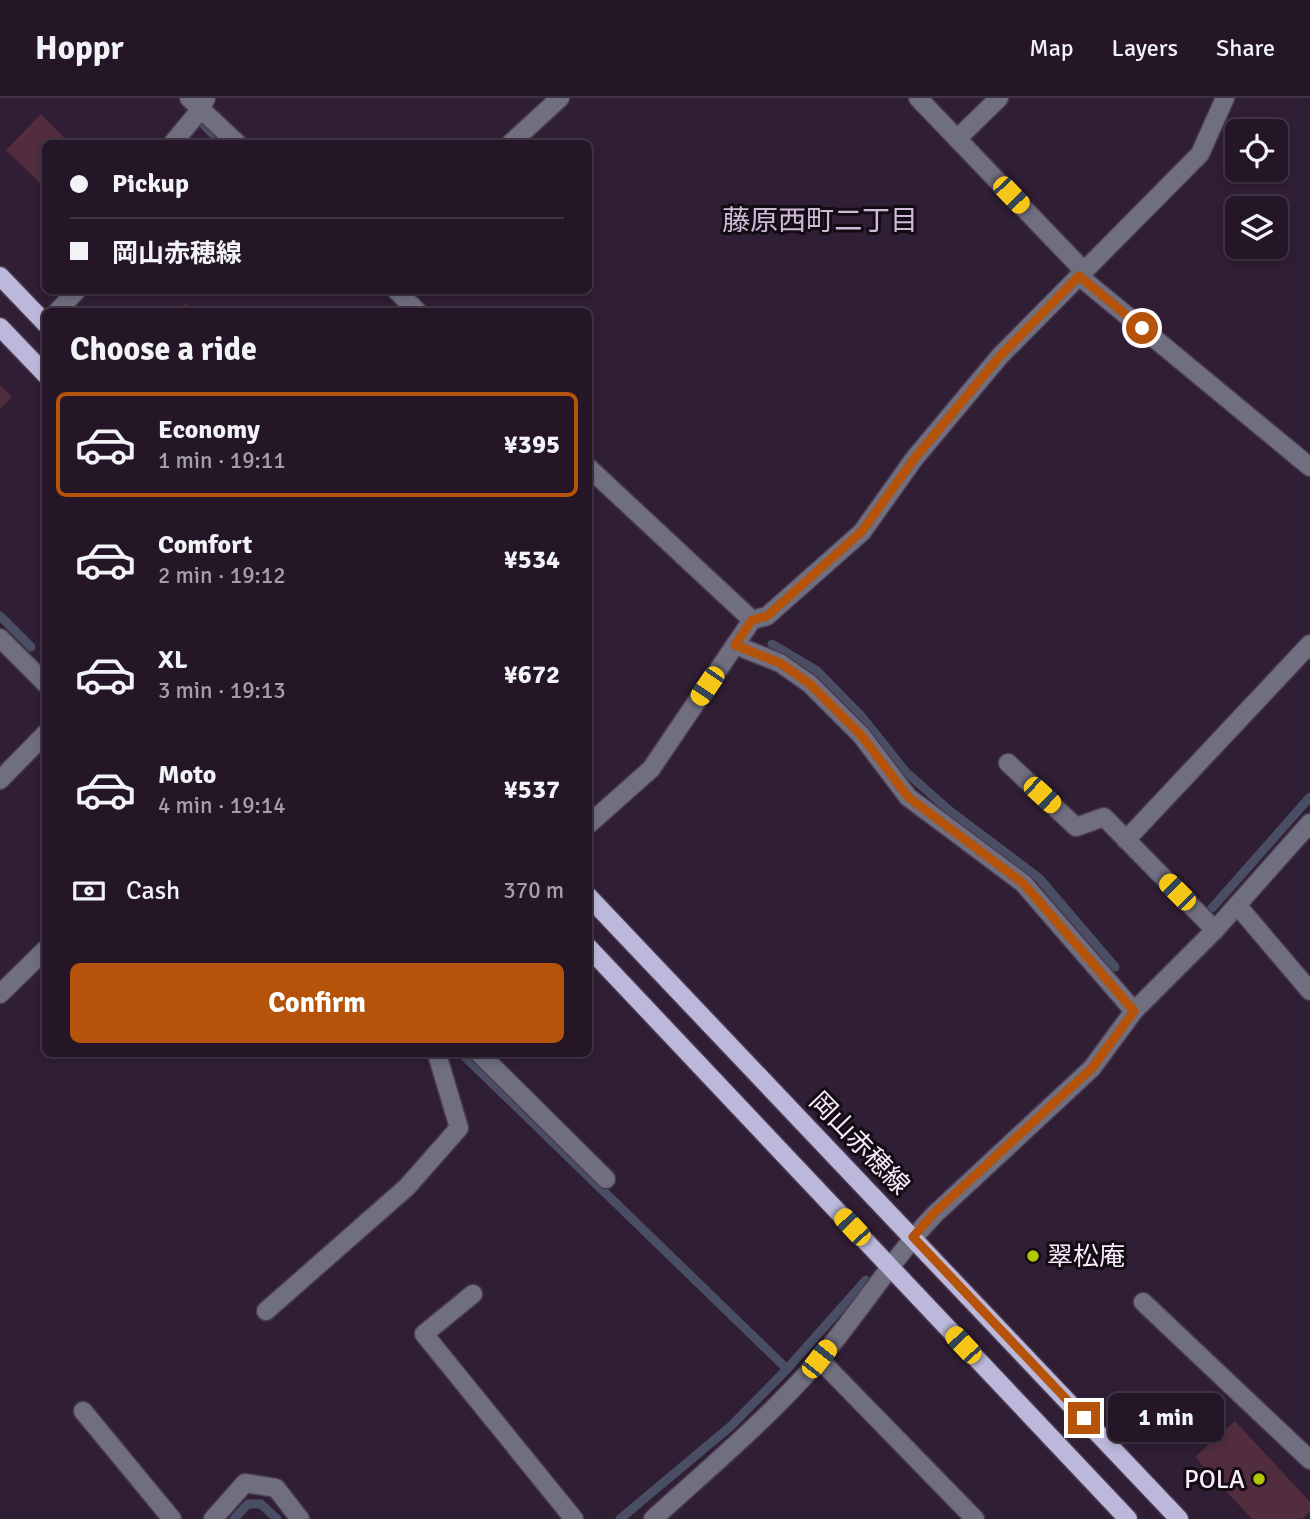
<!DOCTYPE html>
<html lang="en">
<head>
<meta charset="utf-8">
<style>
	body { margin:0; font-family:Signika,"Noto Sans JP",sans-serif; background:#2c1f2f; color:#f1f3f6; height:100vh; display:flex; flex-direction:column; font-size:26px; white-space:nowrap }
	* { box-sizing:border-box; margin:0 }
	p { font-size:23px; color:#a39fa7 }
	.icon { flex:none; width:38px; height:38px; fill:none; stroke:currentColor; stroke-width:2; stroke-linecap:round; stroke-linejoin:round }
	.map { position:relative; flex:1; overflow:hidden }
	.sheet { position:absolute; left:42px; top:210px; width:550px; height:749px; display:flex; flex-direction:column; background:#241627; border-radius:10px; box-shadow:0 4px 10px #0003,0 0 0 2px #413544 }
	.sheet>* { flex:none }
	.guide { position:absolute; left:42px; top:42px; width:550px; height:154px; border-radius:10px; box-shadow:0 4px 10px #0003,0 0 0 2px #413544; display:grid; align-content:center; height:154px; padding:0 28px; background:#241627 }
	.fabs { position:absolute; left:1225px; top:21px; display:grid; gap:14px }
	.fabs a { display:grid; place-items:center; width:63px; height:63px; border-radius:10px; background:#241627; box-shadow:0 4px 10px #0003,0 0 0 2px #413544; font-size:35px }
	.end { position:absolute; width:32px; height:32px; margin:-16px; border:9px solid #b45309; background:#fff; box-shadow:0 0 0 4px #fff }
	.from { border-radius:50% }
	.bubble { position:absolute; height:49px; border-radius:10px; background:#241627; box-shadow:0 4px 10px #0003,0 0 0 2px #413544; font-size:23px; font-weight:800; line-height:49px; text-align:center }
	.car { position:absolute; width:21px; height:42px; margin:-21px -10px; border-radius:9px; box-shadow:0 0 5px 2px #0007; background:linear-gradient(#f5c518 24%,#345 0 40%,#f5c518 0 76%,#345 0 86%,#f5c518 0) }
	.guide b { display:flex; align-items:center; gap:24px; height:66px; font-size:26px }
	.guide b+b { border-top:2px solid #413544 }
	.guide i { width:18px; height:18px; background:#f1f3f6 }
	ul { padding:0; list-style:none }
	li { display:flex; align-items:center; gap:21px; height:105px; margin:0 14px 10px; padding:0 14px; border:4px solid transparent; border-radius:10px }
	li div { flex:1 }
	li b { display:block; font-size:26px }
	li em { font-style:normal; font-weight:800 }
	li.selected { border-color:#b45309 }
	li>.icon { width:63px; height:63px; stroke-width:1.5 }
	h2 { padding:0 28px; font-size:32px; line-height:84px }
	.pay { display:flex; align-items:center; gap:18px; height:77px; padding:0 28px; font-size:26px }
	.pay p { margin-inline-start:auto }
	.action { display:flex; gap:14px; margin-top:auto; padding:14px 28px }
	.action a { flex:1; height:80px; border-radius:10px; background:#b45309; color:#fff; font-size:28px; font-weight:800; line-height:80px; text-align:center }
	header { display:flex; align-items:center; gap:42px; box-sizing:border-box; height:98px; padding:0 35px; background:#241627; border-bottom:2px solid #413544 }
	header strong { font-size:33px }
	nav { display:flex; gap:38px; margin-inline-start:auto; font-size:24px }
	.map>svg:first-child { display:block }
	.lines { fill:none; stroke-linecap:round; stroke-linejoin:round }
	.stream { stroke:#4a4e65; stroke-width:9 }
	.building { fill:#512d3e }
	.minor-casing { stroke:#4c3b50; stroke-width:21 }
	.major-casing { stroke:#4c3b50; stroke-width:21 }
	.minor { stroke:#706f80; stroke-width:18 }
	.major { stroke:#bbb8dc; stroke-width:18 }
	.route { stroke:#b45309; stroke-width:9 }
	.poi-dot { fill:#b1c500; stroke:#140c15; stroke-width:2.5 }
	.labels { text-anchor:middle; stroke-width:6; stroke-linejoin:round; paint-order:stroke }
	.street-label { font-size:26px; fill:#f8ecfa; stroke:#140c15 }
	.poi-label { font-size:26px; fill:#f8ecfa; stroke:#140c15; text-anchor:start }
	.neighbourhood-label { font-size:28px; fill:#d0b9d6; stroke:#140c15 }
</style>
</head>
<body>
<header>
<strong>Hoppr</strong>
<nav><a>Map</a><a>Layers</a><a>Share</a></nav>
</header>
<div class="map">
<svg width="1310" height="1421" viewBox="0 0 1310 1421">
	<rect width="100%" height="100%" fill="#301e34"/>
	<g class="lines">
		<g class="stream">
			<polyline points="198,21 223,46"/>
			<polyline points="0,518 31,549"/>
			<polyline points="772,546 816,572 862,619 906,674 950,713 1039,780 1115,869"/>
			<polyline points="1212,810 1310,699"/>
			<polyline points="462,956 787,1271"/>
			<polyline points="234,1421 248,1406 261,1406 277,1421"/>
			<polyline points="620,1421 731,1328 787,1271 866,1182"/>
		</g>
	</g>
	<g class="building">
		<polygon points="41,16 70,46 46,46 46,91 6,52"/>
		<polygon points="186,205 194,214 177,214"/>
		<polygon points="0,287 12,299 0,311"/>
		<polygon points="1235,1323 1310,1404 1310,1414 1302,1421 1252,1421 1195,1359"/>
	</g>
	<g class="lines">
		<defs>
			<g id="minor">
				<polyline points="189,0 238,46"/>
				<polyline points="918,0 1084,173"/>
				<polyline points="957,41 999,0"/>
				<polyline points="172,46 201,11 206,0"/>
				<polyline points="510,46 560,0"/>
				<polyline points="1079,178 1310,369"/>
				<polyline points="396,192 418,214"/>
				<polyline points="57,214 77,192"/>
				<polyline points="588,369 752,522"/>
				<polyline points="0,540 46,586"/>
				<polyline points="735,547 780,565 810,586 861,637 908,699 1023,785 1134,913"/>
				<polyline points="1008,665 1076,729 1104,719 1215,832"/>
				<polyline points="0,682 46,635"/>
				<polyline points="588,727 651,671 752,522 767,518 862,434 914,361 1000,258 1200,56 1225,0"/>
				<polyline points="1126,742 1310,546"/>
				<polyline points="1237,807 1310,893"/>
				<polyline points="0,896 46,851"/>
				<polyline points="480,956 606,1081"/>
				<polyline points="473,1196 424,1236 574,1421"/>
				<polyline points="1143,1204 1310,1362"/>
				<polyline points="266,1213 407,1089 459,1030 437,956"/>
				<polyline points="819,1261 975,1421"/>
				<polyline points="83,1313 172,1421"/>
				<polyline points="213,1421 245,1385 276,1390 300,1421"/>
				<path d="M653,1421C709,1370 769,1320 819,1262C859,1215 892,1161 935,1116L1092,970L1134,913L1215,832L1310,725"/>
			</g>
			<g id="major">
				<polyline points="0,178 46,226"/>
				<polyline points="0,229 46,277"/>
				<polyline points="588,798 1179,1421"/>
				<polyline points="588,849 1128,1421"/>
			</g>
		</defs>
		<use href="#minor" class="minor-casing"/>
		<use href="#major" class="major-casing"/>
		<use href="#minor" class="minor"/>
		<use href="#major" class="major"/>
	</g>
	<g class="lines">
		<polyline class="route" points="1084,1320 913,1139 934,1115 1092,970 1134,913 1023,785 908,699 861,637 810,586 780,565 735,547 752,522 767,518 862,433 914,361 1000,258 1079,178 1142,230"/>
	</g>
	<g class="poi-dot">
		<circle cx="1033" cy="1158" r="7"/>
		<circle cx="1259" cy="1381" r="7"/>
	</g>
	<g class="labels">
		<g class="street-label">
			<text transform="translate(860 1045) rotate(46)" y="9">岡山赤穂線</text>
		</g>
		<g class="poi-label">
			<text x="1047" y="1167">翠松庵</text>
			<text x="1245" y="1390" text-anchor="end">POLA</text>
		</g>
		<g class="neighbourhood-label">
			<text x="820" y="132">藤原西町二丁目</text>
		</g>
	</g>
</svg>
<div class="fabs">
<a><svg class="icon" aria-label="locate" viewBox="0 0 24 24"><circle cx="12" cy="12" r="6"/><path d="M12 2v4M12 18v4M2 12h4M18 12h4"/></svg></a>
<a><svg class="icon" aria-label="layers" viewBox="0 0 24 24"><path d="M12 4l9 5-9 5-9-5zM3 14l9 5 9-5"/></svg></a>
</div>
<i class="end from" style="left:1142px;top:230px"></i>
<i class="end" style="left:1084px;top:1320px"></i>
<div class="bubble" style="left:1108px;top:1295px;width:116px">1 min</div>
<i class="car" style="left:1011px;top:97px;rotate:136deg"></i>
<i class="car" style="left:707px;top:588px;rotate:214deg"></i>
<i class="car" style="left:1042px;top:697px;rotate:133deg"></i>
<i class="car" style="left:1177px;top:794px;rotate:315deg"></i>
<i class="car" style="left:852px;top:1129px;rotate:317deg"></i>
<i class="car" style="left:963px;top:1247px;rotate:317deg"></i>
<i class="car" style="left:819px;top:1261px;rotate:38deg"></i>
<div class="guide">
<b><i class="from"></i>Pickup</b>
<b><i></i>岡山赤穂線</b>
</div>
<section class="sheet">
<h2>Choose a ride</h2>
<ul>
<li class="selected"><svg class="icon" aria-label="car" viewBox="0 0 24 24"><path d="M5 17H2v-5l4-1 3-4h7l3 4 3 1v5h-3M9 17h6M6 11h13"/><circle cx="7" cy="17" r="2"/><circle cx="17" cy="17" r="2"/></svg><div><b>Economy</b><p>1 min · 19:11</p></div><em>¥395</em></li>
<li><svg class="icon" aria-label="car" viewBox="0 0 24 24"><path d="M5 17H2v-5l4-1 3-4h7l3 4 3 1v5h-3M9 17h6M6 11h13"/><circle cx="7" cy="17" r="2"/><circle cx="17" cy="17" r="2"/></svg><div><b>Comfort</b><p>2 min · 19:12</p></div><em>¥534</em></li>
<li><svg class="icon" aria-label="car" viewBox="0 0 24 24"><path d="M5 17H2v-5l4-1 3-4h7l3 4 3 1v5h-3M9 17h6M6 11h13"/><circle cx="7" cy="17" r="2"/><circle cx="17" cy="17" r="2"/></svg><div><b>XL</b><p>3 min · 19:13</p></div><em>¥672</em></li>
<li><svg class="icon" aria-label="car" viewBox="0 0 24 24"><path d="M5 17H2v-5l4-1 3-4h7l3 4 3 1v5h-3M9 17h6M6 11h13"/><circle cx="7" cy="17" r="2"/><circle cx="17" cy="17" r="2"/></svg><div><b>Moto</b><p>4 min · 19:14</p></div><em>¥537</em></li>
</ul>
<div class="pay"><svg class="icon" aria-label="cash" viewBox="0 0 24 24"><path d="M3 7h18v10H3z"/><circle cx="12" cy="12" r="2"/></svg>Cash<p>370 m</p></div>
<div class="action"><a>Confirm</a></div>
</section>
</div>
</body>
</html>
